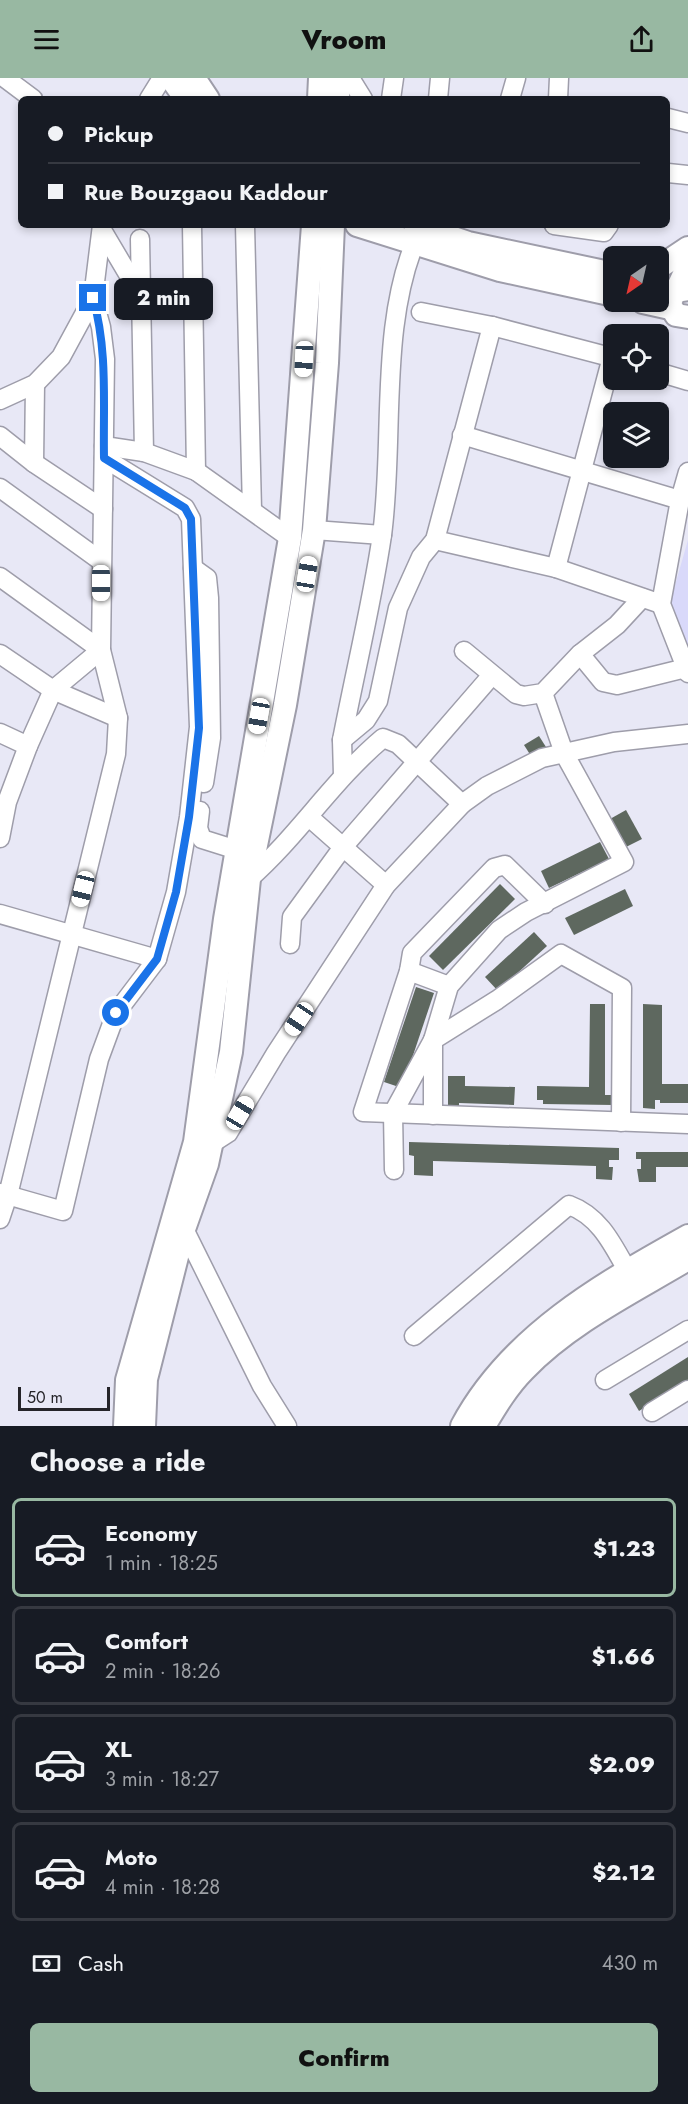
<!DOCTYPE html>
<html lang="en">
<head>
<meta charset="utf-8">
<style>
	body { margin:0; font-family:Jost,sans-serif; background:#242831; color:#f1f3f6; height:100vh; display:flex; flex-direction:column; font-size:22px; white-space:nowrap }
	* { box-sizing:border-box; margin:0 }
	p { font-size:20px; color:#9ea1a6 }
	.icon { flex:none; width:33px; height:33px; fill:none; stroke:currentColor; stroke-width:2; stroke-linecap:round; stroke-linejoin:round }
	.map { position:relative; height:1348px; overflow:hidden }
	.sheet { display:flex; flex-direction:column; background:#171b24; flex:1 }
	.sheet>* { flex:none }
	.hud { position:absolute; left:18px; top:18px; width:652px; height:132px; border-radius:9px; box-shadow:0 3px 9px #0003; display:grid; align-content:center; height:132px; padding:0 30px; background:#171b24 }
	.needle { width:39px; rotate:214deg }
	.fabs { position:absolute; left:603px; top:168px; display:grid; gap:12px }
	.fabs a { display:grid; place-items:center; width:66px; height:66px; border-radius:9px; background:#171b24; box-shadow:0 3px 9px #0003; font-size:30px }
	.scale { position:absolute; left:18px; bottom:15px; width:92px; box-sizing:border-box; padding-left:6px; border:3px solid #252429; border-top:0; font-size:16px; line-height:21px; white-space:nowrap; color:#252429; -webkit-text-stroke:4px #e8e8f6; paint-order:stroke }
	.end { position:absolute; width:27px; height:27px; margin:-14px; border:8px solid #1a73e8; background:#fff; box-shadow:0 0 0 3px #fff }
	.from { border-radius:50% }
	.bubble { position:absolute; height:42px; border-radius:9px; background:#171b24; box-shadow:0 3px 9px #0003; font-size:20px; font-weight:800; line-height:42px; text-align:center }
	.car { position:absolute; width:18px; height:36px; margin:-18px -9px; border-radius:8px; box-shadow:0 0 4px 2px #0007; background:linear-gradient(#fff 24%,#345 0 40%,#fff 0 76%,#345 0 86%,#fff 0) }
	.hud b { display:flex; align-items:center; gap:21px; height:57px; font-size:22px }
	.hud b+b { border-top:2px solid #363941 }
	.hud i { width:15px; height:15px; background:#f1f3f6 }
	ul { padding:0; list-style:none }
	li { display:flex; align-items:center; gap:18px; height:99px; margin:0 12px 9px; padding:0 18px; border:3px solid #363941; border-radius:9px }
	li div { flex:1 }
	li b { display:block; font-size:22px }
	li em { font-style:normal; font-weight:800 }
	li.on { border-color:#98b8a2 }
	li>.icon { width:54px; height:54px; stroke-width:1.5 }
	h2 { padding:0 30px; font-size:27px; line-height:72px }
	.pay { display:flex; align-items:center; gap:15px; height:66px; padding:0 30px; font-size:22px }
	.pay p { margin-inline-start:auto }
	.cta { display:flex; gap:12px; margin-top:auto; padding:12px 30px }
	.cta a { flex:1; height:69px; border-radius:9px; background:#98b8a2; color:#111; font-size:24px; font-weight:800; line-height:69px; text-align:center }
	header { display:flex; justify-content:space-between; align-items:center; height:78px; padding:0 30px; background:#98b8a2; color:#111; font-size:27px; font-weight:800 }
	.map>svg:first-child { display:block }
	.green { fill:#d9d9fa }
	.building { fill:#5e685f }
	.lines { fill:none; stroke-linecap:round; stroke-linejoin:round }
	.minor-casing { stroke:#9e9daa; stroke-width:21 }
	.major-casing { stroke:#9e9daa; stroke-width:26 }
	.minor { stroke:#fff; stroke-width:18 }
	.major { stroke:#fff; stroke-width:22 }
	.route { stroke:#1a73e8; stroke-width:8 }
</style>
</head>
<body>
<header><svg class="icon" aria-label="menu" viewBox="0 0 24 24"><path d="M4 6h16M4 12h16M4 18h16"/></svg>Vroom<svg class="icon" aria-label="share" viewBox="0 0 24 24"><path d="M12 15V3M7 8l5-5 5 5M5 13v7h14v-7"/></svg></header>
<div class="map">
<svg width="688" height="1348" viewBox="0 0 688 1348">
	<rect width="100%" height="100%" fill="#e8e8f6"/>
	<polygon class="green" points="688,462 688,572 669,528"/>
	<g class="building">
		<polygon points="539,658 546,669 531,678 524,667"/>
		<polygon points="626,732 642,761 626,769 610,741"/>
		<polygon points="600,764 609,781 549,810 541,793"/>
		<polygon points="500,806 515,821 443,892 429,878"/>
		<polygon points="625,811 633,828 574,857 565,840"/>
		<polygon points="534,854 547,868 498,913 485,899"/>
		<polygon points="416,909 434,915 402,1010 384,1004"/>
		<polygon points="590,926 605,926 605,1017 613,1017 613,1027 543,1026 543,1022 537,1022 537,1008 589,1009"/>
		<polygon points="643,926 662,927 662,1006 688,1006 688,1025 660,1025 660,1022 655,1022 655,1031 643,1030"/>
		<polygon points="448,998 465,998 465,1008 515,1009 514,1027 459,1025 459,1032 448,1032"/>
		<polygon points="409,1064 619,1070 619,1082 609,1082 609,1089 613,1089 612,1102 596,1101 596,1088 433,1083 433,1098 414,1097 414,1078 409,1077"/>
		<polygon points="636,1074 688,1074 688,1089 656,1089 656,1104 639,1104 637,1091 641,1091 641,1081 636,1081"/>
		<polygon points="688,1279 688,1303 639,1333 629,1316"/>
	</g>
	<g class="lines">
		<defs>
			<g id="minor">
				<polyline points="5,0 33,21"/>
				<polyline points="350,0 363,21"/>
				<polyline points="149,21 162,0"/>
				<polyline points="391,21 394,0"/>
				<polyline points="438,21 440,0"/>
				<polyline points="510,21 516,0"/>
				<polyline points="558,21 559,0"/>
				<polyline points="668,40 688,45"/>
				<polyline points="668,95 688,97"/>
				<polyline points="192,147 196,393"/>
				<polyline points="245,147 252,432"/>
				<polyline points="554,147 604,154 609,147"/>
				<polyline points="102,152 141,218"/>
				<polyline points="140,161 144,374"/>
				<polyline points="672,217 688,183"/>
				<polyline points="421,234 492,248 614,280"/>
				<polyline points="658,294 688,303"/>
				<polyline points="0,322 35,306 61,279 93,220 102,147"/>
				<polyline points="462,357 680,422"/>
				<polyline points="0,358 34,385 103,431"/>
				<polyline points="104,368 144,374 196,393 290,460"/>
				<polyline points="34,385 35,306"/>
				<polyline points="688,394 680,422 661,526 688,595"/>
				<polyline points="0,410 101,483"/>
				<polyline points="314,452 382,457"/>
				<polyline points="435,462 556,490 661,526"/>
				<polyline points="193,490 207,500 209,520 211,660 204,705"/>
				<polyline points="556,490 612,279"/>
				<polyline points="0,499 101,572 53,612 28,668 7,724 0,760"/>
				<polyline points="464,573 516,616 524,618 543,615 580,576 617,547 642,520"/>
				<polyline points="0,576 53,612 118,640"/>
				<polyline points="580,576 603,604 617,607 686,590"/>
				<polyline points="0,655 28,668"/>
				<polyline points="342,662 366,642 378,623 398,530 421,479 435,462 492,248"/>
				<path d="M343,697L342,662C355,594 372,525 382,457C395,360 378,244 419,155"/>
				<polyline points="200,733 198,750 202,761 237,772"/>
				<polyline points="309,739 386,807"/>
				<path d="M249,801C298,758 333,702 383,660L398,666L462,726"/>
				<polyline points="545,826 505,787 494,790 412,875 409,893 363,1034 688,1046"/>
				<polyline points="0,836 157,881"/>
				<polyline points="290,866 292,839 343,769 492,597"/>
				<polyline points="409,893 449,908"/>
				<polyline points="433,1037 433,962 497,922 561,876 622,910 621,1044"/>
				<polyline points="204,1065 211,1066 228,1055 276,975 386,807 462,726 487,708 542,680 614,664 688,656"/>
				<polyline points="394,1092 393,1035 433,962 449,908 499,852 526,834 624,784 564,675 543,615"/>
				<polyline points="0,1115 63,1133 99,981 116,935 157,881 176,814 189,739 199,649 191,441 185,430 104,380"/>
				<polyline points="0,1141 8,1117 116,676 118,640 101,572 105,281 101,249 93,220"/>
				<polyline points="184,1151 262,1308 287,1348"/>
				<path d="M414,1258L569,1127C599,1138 612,1165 627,1192"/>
				<polyline points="605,1302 688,1252"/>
				<polyline points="652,1334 688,1312"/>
			</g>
			<g id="major">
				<polyline points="171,0 186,21"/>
				<polyline points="194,0 208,21"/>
				<polyline points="319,21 320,0"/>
				<polyline points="338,21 339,0"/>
				<polyline points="357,147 500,192 614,217"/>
				<polyline points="415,147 468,165 614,196"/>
				<polyline points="658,190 688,170"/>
				<polyline points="688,211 676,213 669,225 676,237 688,239"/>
				<polyline points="643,224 670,230"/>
				<polyline points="125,1348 127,1302 195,1064 225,841 290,460 313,147"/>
				<polyline points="144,1348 146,1301 184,1151 207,1086 231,974 249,801 285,627 314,452 327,285 333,147"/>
				<path d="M462,1348C510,1258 602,1206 688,1158"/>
				<path d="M484,1348C496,1328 508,1308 524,1292C569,1245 633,1214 688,1181"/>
			</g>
		</defs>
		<use href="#minor" class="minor-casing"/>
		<use href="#major" class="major-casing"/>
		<use href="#minor" class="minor"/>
		<use href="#major" class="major"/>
	</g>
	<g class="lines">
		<path class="route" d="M93,220C108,273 103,325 104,380L185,430L191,441L199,650L189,739L176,814L157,881L116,935"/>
	</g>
</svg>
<div class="fabs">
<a><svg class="needle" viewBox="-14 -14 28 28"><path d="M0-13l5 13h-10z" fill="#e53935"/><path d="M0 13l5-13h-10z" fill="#9ea1a6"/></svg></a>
<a><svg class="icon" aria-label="locate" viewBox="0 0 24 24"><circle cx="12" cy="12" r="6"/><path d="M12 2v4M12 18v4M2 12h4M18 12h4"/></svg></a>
<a><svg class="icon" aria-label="layers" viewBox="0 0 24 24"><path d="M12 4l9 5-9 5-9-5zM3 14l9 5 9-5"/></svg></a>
</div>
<div class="scale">50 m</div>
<i class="end from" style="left:116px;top:935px"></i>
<i class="end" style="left:93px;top:220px"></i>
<div class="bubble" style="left:114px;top:200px;width:99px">2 min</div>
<i class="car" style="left:304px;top:281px;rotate:183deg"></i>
<i class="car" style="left:307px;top:496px;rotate:9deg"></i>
<i class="car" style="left:101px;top:505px;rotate:180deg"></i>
<i class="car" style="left:259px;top:638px;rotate:190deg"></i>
<i class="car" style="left:83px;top:811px;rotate:194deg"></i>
<i class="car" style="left:299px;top:941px;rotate:214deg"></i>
<i class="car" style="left:240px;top:1035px;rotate:31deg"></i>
<div class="hud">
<b><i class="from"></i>Pickup</b>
<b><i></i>Rue Bouzgaou Kaddour</b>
</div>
</div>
<section class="sheet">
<h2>Choose a ride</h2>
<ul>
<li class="on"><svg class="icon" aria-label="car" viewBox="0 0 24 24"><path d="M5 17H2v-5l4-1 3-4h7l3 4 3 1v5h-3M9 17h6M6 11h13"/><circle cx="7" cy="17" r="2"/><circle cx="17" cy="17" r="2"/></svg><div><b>Economy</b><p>1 min · 18:25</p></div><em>$1.23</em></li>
<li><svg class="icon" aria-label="car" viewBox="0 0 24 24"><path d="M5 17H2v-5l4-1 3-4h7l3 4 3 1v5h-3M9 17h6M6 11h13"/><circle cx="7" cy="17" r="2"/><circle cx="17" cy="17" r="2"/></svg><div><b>Comfort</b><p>2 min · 18:26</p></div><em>$1.66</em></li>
<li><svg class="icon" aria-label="car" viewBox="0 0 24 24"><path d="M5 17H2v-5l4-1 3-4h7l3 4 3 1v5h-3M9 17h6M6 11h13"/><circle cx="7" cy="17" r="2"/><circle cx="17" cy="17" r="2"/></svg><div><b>XL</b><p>3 min · 18:27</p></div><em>$2.09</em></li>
<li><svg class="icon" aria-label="car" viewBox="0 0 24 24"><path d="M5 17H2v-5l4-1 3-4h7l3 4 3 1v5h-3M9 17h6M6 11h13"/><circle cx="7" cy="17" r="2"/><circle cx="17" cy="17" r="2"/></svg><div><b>Moto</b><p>4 min · 18:28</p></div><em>$2.12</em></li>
</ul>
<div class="pay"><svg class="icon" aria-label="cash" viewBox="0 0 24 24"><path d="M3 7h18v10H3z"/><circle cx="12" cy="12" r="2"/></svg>Cash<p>430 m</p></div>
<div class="cta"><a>Confirm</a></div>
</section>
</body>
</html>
